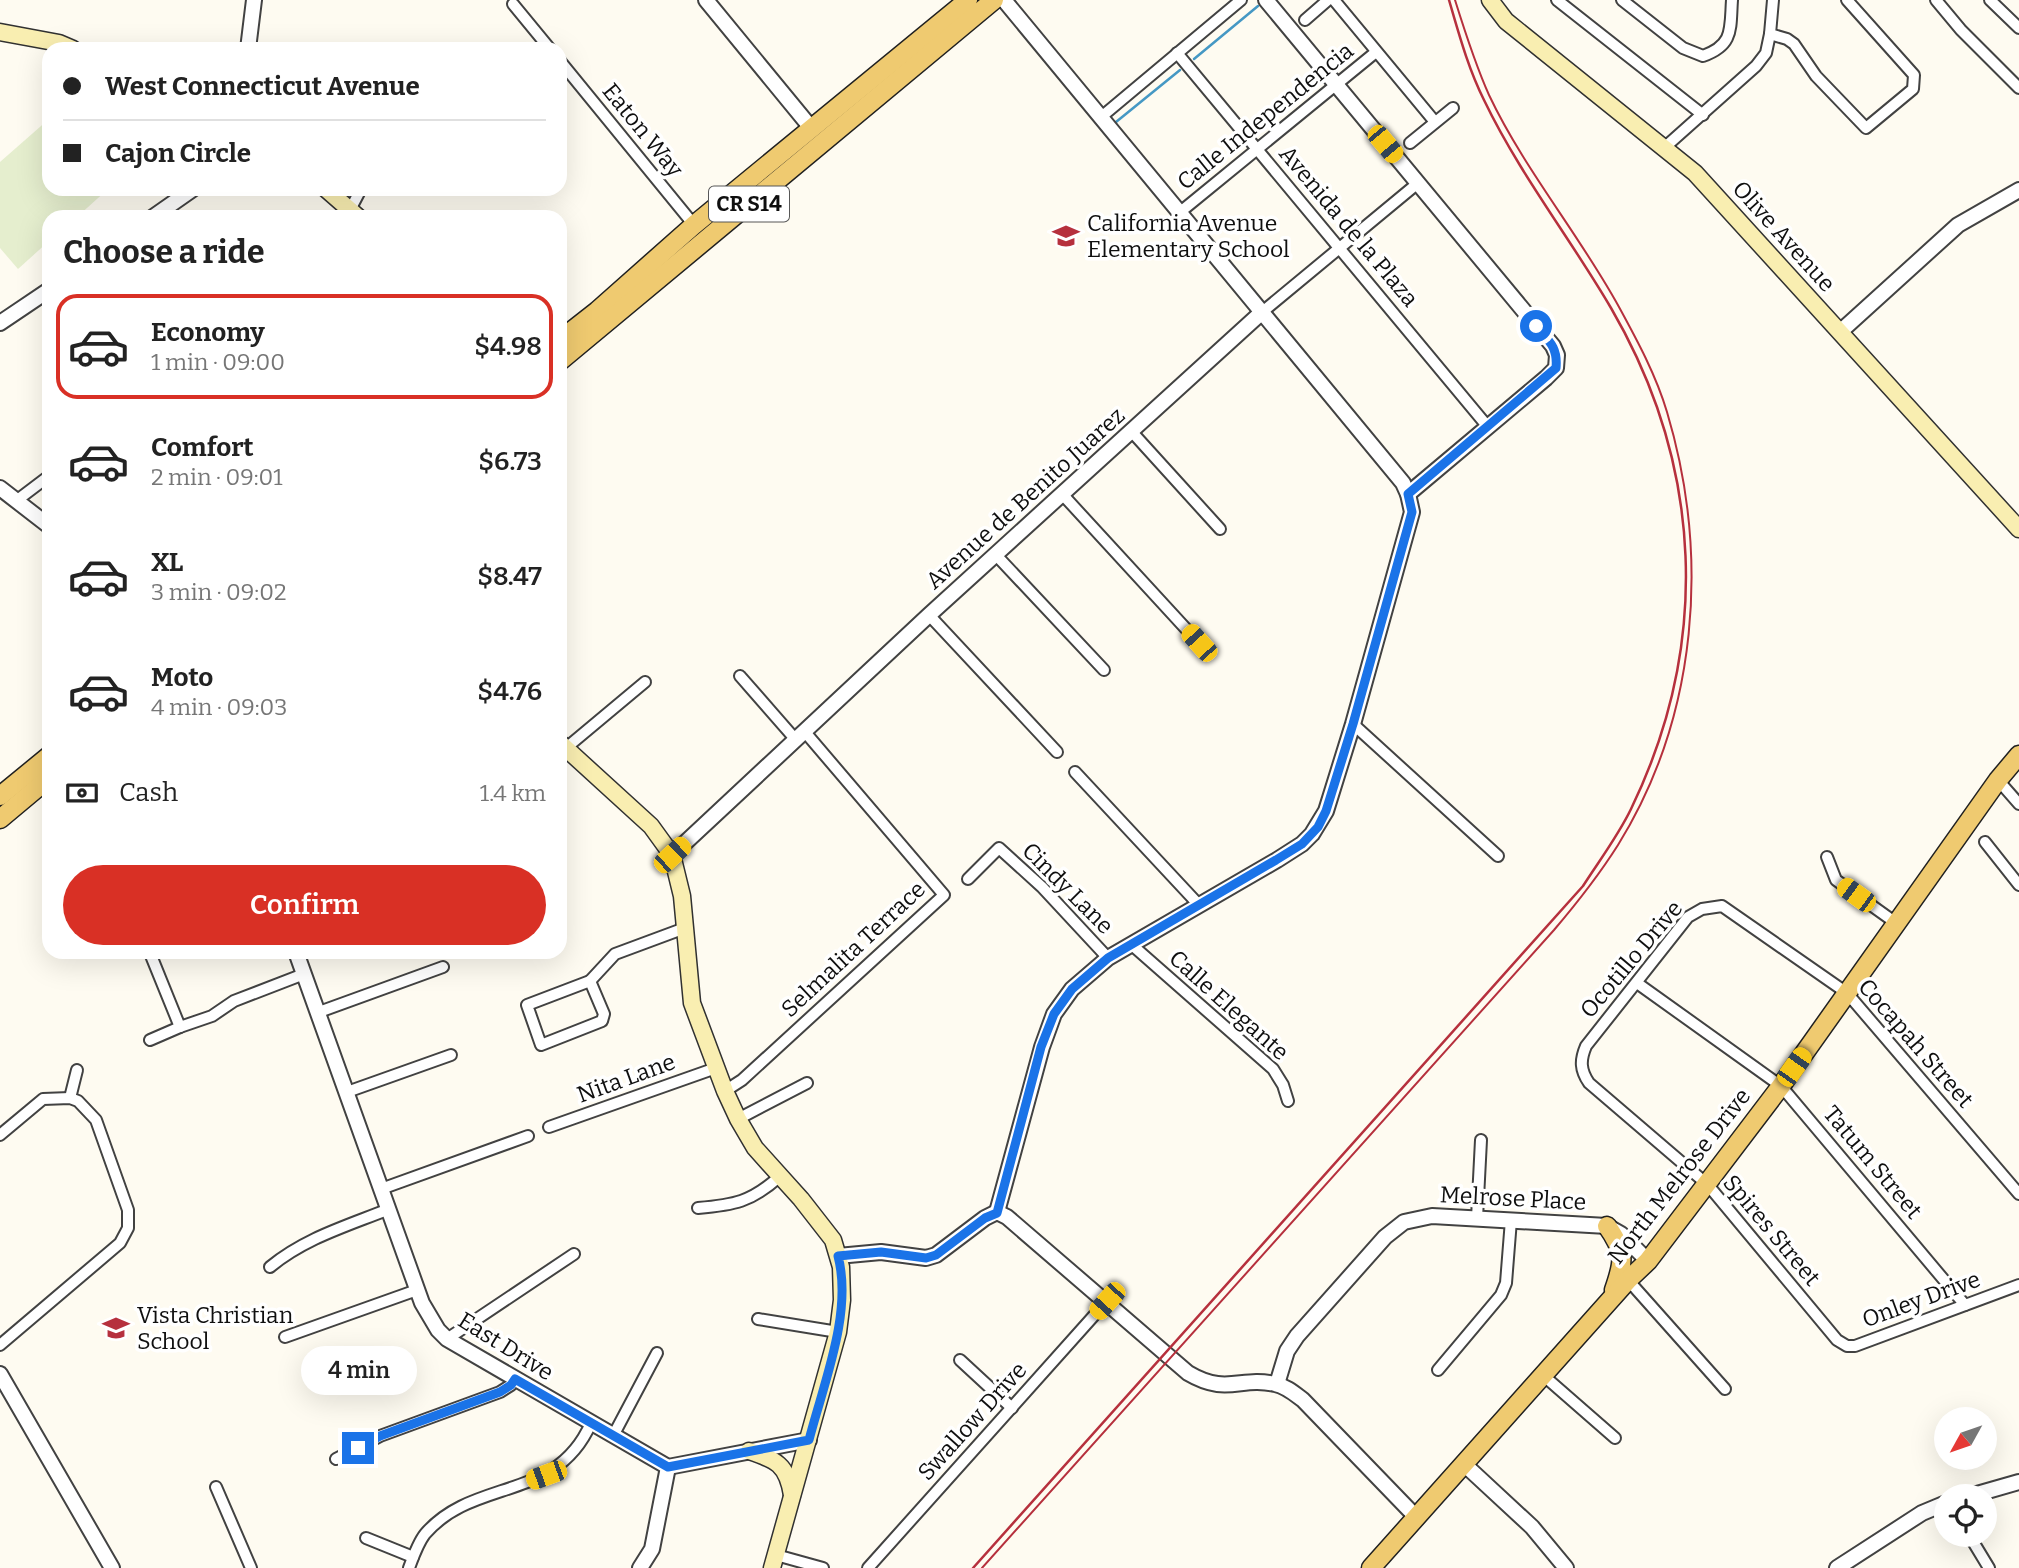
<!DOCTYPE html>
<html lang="en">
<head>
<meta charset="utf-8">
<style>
	body { margin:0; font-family:Bitter,serif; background:#f2f2f2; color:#222; height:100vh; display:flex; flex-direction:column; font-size:26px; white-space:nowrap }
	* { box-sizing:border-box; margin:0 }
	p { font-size:23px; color:#767676 }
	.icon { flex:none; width:38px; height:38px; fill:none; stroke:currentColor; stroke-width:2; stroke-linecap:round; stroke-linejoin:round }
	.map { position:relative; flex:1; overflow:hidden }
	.sheet { position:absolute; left:42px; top:210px; width:525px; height:749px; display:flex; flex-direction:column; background:#fff; border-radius:21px; box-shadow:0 7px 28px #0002 }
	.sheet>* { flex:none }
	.hud { position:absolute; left:42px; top:42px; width:525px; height:154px; border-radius:21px; box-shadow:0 7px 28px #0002; display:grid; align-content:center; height:154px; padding:0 21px; background:#fff }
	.needle { width:46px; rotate:230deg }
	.fabs { position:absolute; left:1934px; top:1407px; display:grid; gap:14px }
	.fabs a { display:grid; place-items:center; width:63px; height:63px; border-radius:50%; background:#fff; box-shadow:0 7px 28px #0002; font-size:35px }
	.end { position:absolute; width:32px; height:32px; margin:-16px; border:9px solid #1a73e8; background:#fff; box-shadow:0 0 0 4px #fff }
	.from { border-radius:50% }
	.bubble { position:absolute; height:49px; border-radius:24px; background:#fff; box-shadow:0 7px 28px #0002; font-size:23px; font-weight:600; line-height:49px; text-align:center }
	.car { position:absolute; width:21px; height:42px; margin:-21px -10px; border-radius:9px; box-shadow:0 0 5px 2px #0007; background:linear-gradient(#f5c518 24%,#345 0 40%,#f5c518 0 76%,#345 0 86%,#f5c518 0) }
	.hud b { display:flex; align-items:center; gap:24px; height:66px; font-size:26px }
	.hud b+b { border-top:2px solid #e0e0e0 }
	.hud i { width:18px; height:18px; background:#222 }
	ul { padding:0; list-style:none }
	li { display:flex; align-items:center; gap:21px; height:105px; margin:0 14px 10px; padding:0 7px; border:4px solid transparent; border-radius:21px }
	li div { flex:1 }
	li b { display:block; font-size:26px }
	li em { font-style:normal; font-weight:600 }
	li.active { border-color:#d93025 }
	li>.icon { width:63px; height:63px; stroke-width:1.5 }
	h2 { padding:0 21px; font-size:32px; line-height:84px }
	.pay { display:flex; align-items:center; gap:18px; height:77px; padding:0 21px; font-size:26px }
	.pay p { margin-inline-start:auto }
	.primary-button { display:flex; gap:14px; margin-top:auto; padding:14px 21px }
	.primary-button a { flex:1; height:80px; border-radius:42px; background:#d93025; color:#fff; font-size:28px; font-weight:600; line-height:80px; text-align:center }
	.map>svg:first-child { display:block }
	.pitch { fill:#e5eece }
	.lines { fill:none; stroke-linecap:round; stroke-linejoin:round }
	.stream { stroke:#4598c4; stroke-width:2.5 }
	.minor-casing { stroke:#424242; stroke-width:14 }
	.tertiary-casing { stroke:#424242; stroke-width:18 }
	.secondary-casing { stroke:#313131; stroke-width:19 }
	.primary-casing { stroke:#202020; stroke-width:21 }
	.minor { stroke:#fff; stroke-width:10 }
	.tertiary { stroke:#fff; stroke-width:14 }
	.secondary { stroke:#f9eeb1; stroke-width:16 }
	.primary { stroke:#efca70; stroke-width:18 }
	.tram { stroke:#b6303d; stroke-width:2 }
	.rail { stroke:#b6303d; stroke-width:2.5 }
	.route { stroke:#1a73e8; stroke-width:9 }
	.labels { text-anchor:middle; stroke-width:7; stroke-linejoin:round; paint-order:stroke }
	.shield { fill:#fff; stroke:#575757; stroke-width:2 }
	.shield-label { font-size:21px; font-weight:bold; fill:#0f0f0f }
	.street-label { font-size:23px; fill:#0f0f0f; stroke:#fff }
	.poi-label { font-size:23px; fill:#0f0f0f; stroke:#fff; text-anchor:start }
</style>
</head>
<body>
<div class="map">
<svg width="2019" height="1568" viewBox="0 0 2019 1568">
	<rect width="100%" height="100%" fill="#fefbf1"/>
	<polygon class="pitch" points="49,119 49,189 108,189 77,217 49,217 49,241 18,269 0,248 0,162"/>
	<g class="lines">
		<g class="stream">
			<polyline points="1194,59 1258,6"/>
			<polyline points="1116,122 1180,70"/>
		</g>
		<defs>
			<g id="minor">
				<polyline points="1334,0 1435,122"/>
				<polyline points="1557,0 1703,115"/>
				<path d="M1622,0L1683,48L1703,56C1734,45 1730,29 1732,0"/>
				<polyline points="1773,0 1770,34 1787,39 1794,44 1816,76 1866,128 1913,89 1914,75 1847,0"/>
				<polyline points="1936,0 1961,30 2019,88"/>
				<polyline points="1990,0 2019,28"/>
				<polyline points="513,4 550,49"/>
				<polyline points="1305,20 1328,0"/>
				<polyline points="1177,53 1488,427"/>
				<polyline points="560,61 694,225"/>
				<polyline points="1100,118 1241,0"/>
				<polyline points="1410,143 1453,108"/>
				<polyline points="1664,148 1756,66 1766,53 1770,34"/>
				<polyline points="350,210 361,189"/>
				<polyline points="1179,213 1376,52"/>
				<polyline points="1261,313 1418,183"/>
				<polyline points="1132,432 1220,529"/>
				<polyline points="1063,495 1199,643"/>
				<polyline points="16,501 49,476"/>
				<polyline points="996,555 1104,670"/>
				<polyline points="929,615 1057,752"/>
				<polyline points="740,676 796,740"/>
				<polyline points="1353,724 1498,856"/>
				<polyline points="566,748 645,682"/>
				<polyline points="1075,772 1199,905"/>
				<polyline points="1998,780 2019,804"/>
				<polyline points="1985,842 2019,885"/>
				<polyline points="1827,857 1836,880 1896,923"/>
				<polyline points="968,879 999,848 1042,887 1108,958"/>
				<polyline points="1132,945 1273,1069 1283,1085 1288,1101"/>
				<polyline points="150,953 180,1027"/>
				<polygon points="590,981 604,1014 602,1021 541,1045 527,1005"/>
				<polyline points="590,981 615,954 685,928"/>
				<polyline points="1637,983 1781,1086 1965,1305"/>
				<polyline points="319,1012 443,967"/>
				<polyline points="150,1040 180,1027 212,1016 234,1001 304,974"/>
				<polyline points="725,1091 742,1080 944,895 805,732"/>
				<polyline points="347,1092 451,1055"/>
				<polyline points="70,1098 77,1070"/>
				<polyline points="738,1119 807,1083"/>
				<polyline points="549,1127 716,1068"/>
				<polyline points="0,1135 43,1099 70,1098 78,1101 96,1120 128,1210 128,1228 120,1243 0,1345"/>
				<polyline points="381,1189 528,1136"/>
				<path d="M2019,1194L1847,993L1722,906L1702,909L1688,917L1586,1046C1580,1060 1580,1070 1589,1083L1708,1185L1837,1340L1847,1346H1855L2019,1285"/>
				<path d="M698,1208C734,1205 751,1202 779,1177"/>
				<polyline points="1477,1218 1481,1140"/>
				<path d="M270,1267C305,1238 347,1226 389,1209"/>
				<polyline points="1628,1280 1725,1389"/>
				<polyline points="758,1319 838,1332"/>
				<polyline points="285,1337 417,1290"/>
				<polyline points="447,1339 574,1254"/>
				<polyline points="960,1360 1012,1408"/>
				<polyline points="1438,1370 1501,1295 1506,1283 1511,1220"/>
				<polyline points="1544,1376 1615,1438"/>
				<polyline points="613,1436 657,1353"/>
				<polyline points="336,1459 380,1436 500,1392 511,1385 515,1379"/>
				<polyline points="216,1487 251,1568"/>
				<polyline points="1969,1535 1989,1568"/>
				<polyline points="366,1538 413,1557"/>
				<polyline points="776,1555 823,1568"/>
				<path d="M409,1568C413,1557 418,1543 425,1534C474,1477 556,1503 591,1423"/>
				<polyline points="868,1568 1107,1301"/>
			</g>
			<g id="tertiary">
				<polyline points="706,0 812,129"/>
				<polyline points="1266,0 1553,346 1557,355 1556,368 1546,378 1408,494"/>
				<polyline points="248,49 254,0"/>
				<polyline points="153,217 193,189"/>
				<polyline points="0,323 49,290"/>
				<polyline points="1840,332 1958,225 2019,190"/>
				<polyline points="0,488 49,526"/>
				<polyline points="672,855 929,615 1261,313"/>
				<polyline points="296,952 422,1303 438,1330 447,1339 668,1467 809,1440"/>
				<polyline points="997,1212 1042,1047 1054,1014 1072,989 1108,958 1277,860 1302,844 1312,834 1326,811 1353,724 1412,512 1408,494 1403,483 1004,0"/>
				<path d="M838,1256L881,1252L926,1258L936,1255L985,1218L997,1212L1007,1217L1188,1373C1227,1396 1240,1376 1275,1384C1286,1386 1295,1394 1303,1400L1417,1518"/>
				<polyline points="0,1374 112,1568"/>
				<polyline points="1277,1384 1287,1351 1297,1336 1385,1237 1404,1222 1432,1216 1607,1226 1621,1234 1648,1261"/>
				<polyline points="1464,1464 1532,1527 1566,1568"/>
				<polyline points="1970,1496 2019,1482"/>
				<polyline points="640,1568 652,1549 668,1467"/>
				<polyline points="1837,1568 1922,1513 1946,1503"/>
			</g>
			<g id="secondary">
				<polyline points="1490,0 1506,21 1695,173 2019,529"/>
				<polyline points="0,32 59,43 73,49"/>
				<polyline points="326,189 358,217"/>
				<polyline points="560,743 651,826 672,855 682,896 692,1003 725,1091 738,1119 755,1148 801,1199 833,1240 841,1267 842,1300 838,1332 772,1568"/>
				<path d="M749,1451C776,1460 787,1464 792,1495"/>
			</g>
			<g id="primary">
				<polyline points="560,340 597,311 694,225 968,0"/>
				<polyline points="560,361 994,0"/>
				<polyline points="0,796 49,756"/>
				<polyline points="0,819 49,778"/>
				<path d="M1607,1226C1626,1253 1624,1261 1614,1290"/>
				<polyline points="1371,1568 1628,1280 1648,1261 1781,1086 1998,780 2019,755"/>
			</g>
		</defs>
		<use href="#minor" class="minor-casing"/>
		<use href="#tertiary" class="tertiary-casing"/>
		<use href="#secondary" class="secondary-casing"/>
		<use href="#primary" class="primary-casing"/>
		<use href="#minor" class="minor"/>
		<use href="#tertiary" class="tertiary"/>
		<use href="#secondary" class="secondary"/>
		<use href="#primary" class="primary"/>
		<path class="tram" d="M982,1568L1554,930C1577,903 1599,875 1618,845C1698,716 1710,556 1667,412C1656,375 1637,340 1619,307C1579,234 1524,169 1489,95C1475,64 1465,32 1455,0"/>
		<path class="rail" d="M973,1568L1583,886C1599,861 1618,836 1631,809C1711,644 1703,466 1611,308C1570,238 1519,173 1484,100C1468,68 1459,34 1449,0"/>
	</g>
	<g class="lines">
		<path class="route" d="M358,1448L380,1436L500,1392L511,1385L515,1379L668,1467L809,1440C823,1385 853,1313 838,1256L881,1252L926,1258L936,1255L985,1218L997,1213L1041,1047L1054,1014L1072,989L1108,958L1276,860L1302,844L1318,827L1326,811L1353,724L1412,512L1408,494L1556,368C1558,347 1549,341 1536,326"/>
	</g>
	<defs>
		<symbol id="school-bare" viewBox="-9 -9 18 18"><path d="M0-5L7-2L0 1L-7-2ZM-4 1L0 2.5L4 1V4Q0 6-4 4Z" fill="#b6303d" stroke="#fff" stroke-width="2.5" paint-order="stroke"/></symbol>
	</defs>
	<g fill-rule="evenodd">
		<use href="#school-bare" x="1047" y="217" width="38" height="38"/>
		<use href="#school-bare" x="97" y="1309" width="38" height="38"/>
	</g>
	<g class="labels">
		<rect class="shield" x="709" y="186.5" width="80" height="35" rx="5"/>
		<g class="shield-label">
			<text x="749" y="211">CR S14</text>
		</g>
		<g class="street-label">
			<text transform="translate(1265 116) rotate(-39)" y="8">Calle Independencia</text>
			<text transform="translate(643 130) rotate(51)" y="8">Eaton Way</text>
			<text transform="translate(1349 226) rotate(50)" y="8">Avenida de la Plaza</text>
			<text transform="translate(1784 236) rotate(48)" y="8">Olive Avenue</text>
			<text transform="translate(1025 498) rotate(-42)" y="8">Avenue de Benito Juarez</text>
			<text transform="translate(1068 888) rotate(45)" y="8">Cindy Lane</text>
			<text transform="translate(853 949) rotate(-43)" y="8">Selmalita Terrace</text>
			<text transform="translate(1631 959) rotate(-50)" y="8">Ocotillo Drive</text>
			<text transform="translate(1229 1005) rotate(42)" y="8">Calle Elegante</text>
			<text transform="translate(1916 1043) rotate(49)" y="8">Cocapah Street</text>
			<text transform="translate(626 1078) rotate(-20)" y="8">Nita Lane</text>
			<text transform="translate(1873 1162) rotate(50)" y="8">Tatum Street</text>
			<text transform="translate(1679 1176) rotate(-52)" y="8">North Melrose Drive</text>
			<text transform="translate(1513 1198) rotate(3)" y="8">Melrose Place</text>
			<text transform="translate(1772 1230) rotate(50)" y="8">Spires Street</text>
			<text transform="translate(1921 1299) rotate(-20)" y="8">Onley Drive</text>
			<text transform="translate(506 1346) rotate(32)" y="8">East Drive</text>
			<text transform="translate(972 1421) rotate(-48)" y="8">Swallow Drive</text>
		</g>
		<g class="poi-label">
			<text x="1087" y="231">California Avenue<tspan x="1087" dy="26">Elementary School</tspan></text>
			<text x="137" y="1323">Vista Christian<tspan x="137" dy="26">School</tspan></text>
		</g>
	</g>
</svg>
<div class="fabs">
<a><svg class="needle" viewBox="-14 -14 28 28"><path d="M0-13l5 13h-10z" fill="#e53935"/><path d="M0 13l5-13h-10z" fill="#767676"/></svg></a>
<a><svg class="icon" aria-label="locate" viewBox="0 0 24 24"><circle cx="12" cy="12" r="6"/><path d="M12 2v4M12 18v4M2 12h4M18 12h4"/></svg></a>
</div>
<i class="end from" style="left:1536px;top:326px"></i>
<i class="end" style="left:358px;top:1448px"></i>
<div class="bubble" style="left:301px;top:1346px;width:116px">4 min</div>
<i class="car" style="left:1385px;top:144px;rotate:140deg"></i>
<i class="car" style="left:1199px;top:643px;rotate:318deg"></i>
<i class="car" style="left:672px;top:855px;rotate:47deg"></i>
<i class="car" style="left:1856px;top:895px;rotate:306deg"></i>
<i class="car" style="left:1794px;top:1067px;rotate:35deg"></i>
<i class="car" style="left:1107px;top:1301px;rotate:222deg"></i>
<i class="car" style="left:546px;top:1475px;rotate:250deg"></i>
<div class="hud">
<b><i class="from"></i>West Connecticut Avenue</b>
<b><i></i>Cajon Circle</b>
</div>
<section class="sheet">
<h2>Choose a ride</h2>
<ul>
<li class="active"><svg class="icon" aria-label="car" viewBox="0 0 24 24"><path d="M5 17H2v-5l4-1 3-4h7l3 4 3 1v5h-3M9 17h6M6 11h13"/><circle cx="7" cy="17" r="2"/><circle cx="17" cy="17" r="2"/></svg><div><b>Economy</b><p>1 min · 09:00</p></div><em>$4.98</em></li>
<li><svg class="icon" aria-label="car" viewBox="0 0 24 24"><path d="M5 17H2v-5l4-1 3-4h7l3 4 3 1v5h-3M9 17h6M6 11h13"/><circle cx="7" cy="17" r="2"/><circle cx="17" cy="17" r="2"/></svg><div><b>Comfort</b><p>2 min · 09:01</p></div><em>$6.73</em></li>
<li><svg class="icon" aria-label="car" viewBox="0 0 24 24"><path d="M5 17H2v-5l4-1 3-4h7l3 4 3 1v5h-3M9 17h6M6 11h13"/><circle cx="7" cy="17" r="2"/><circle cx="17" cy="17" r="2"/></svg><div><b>XL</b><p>3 min · 09:02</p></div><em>$8.47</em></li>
<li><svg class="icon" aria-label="car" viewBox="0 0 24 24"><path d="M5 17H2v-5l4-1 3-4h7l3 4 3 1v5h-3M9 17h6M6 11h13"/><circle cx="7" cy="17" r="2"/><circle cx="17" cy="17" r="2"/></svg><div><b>Moto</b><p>4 min · 09:03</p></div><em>$4.76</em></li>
</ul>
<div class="pay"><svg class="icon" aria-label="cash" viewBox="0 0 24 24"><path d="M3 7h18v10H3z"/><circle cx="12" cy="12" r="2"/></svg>Cash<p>1.4 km</p></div>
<div class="primary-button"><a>Confirm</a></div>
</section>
</div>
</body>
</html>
